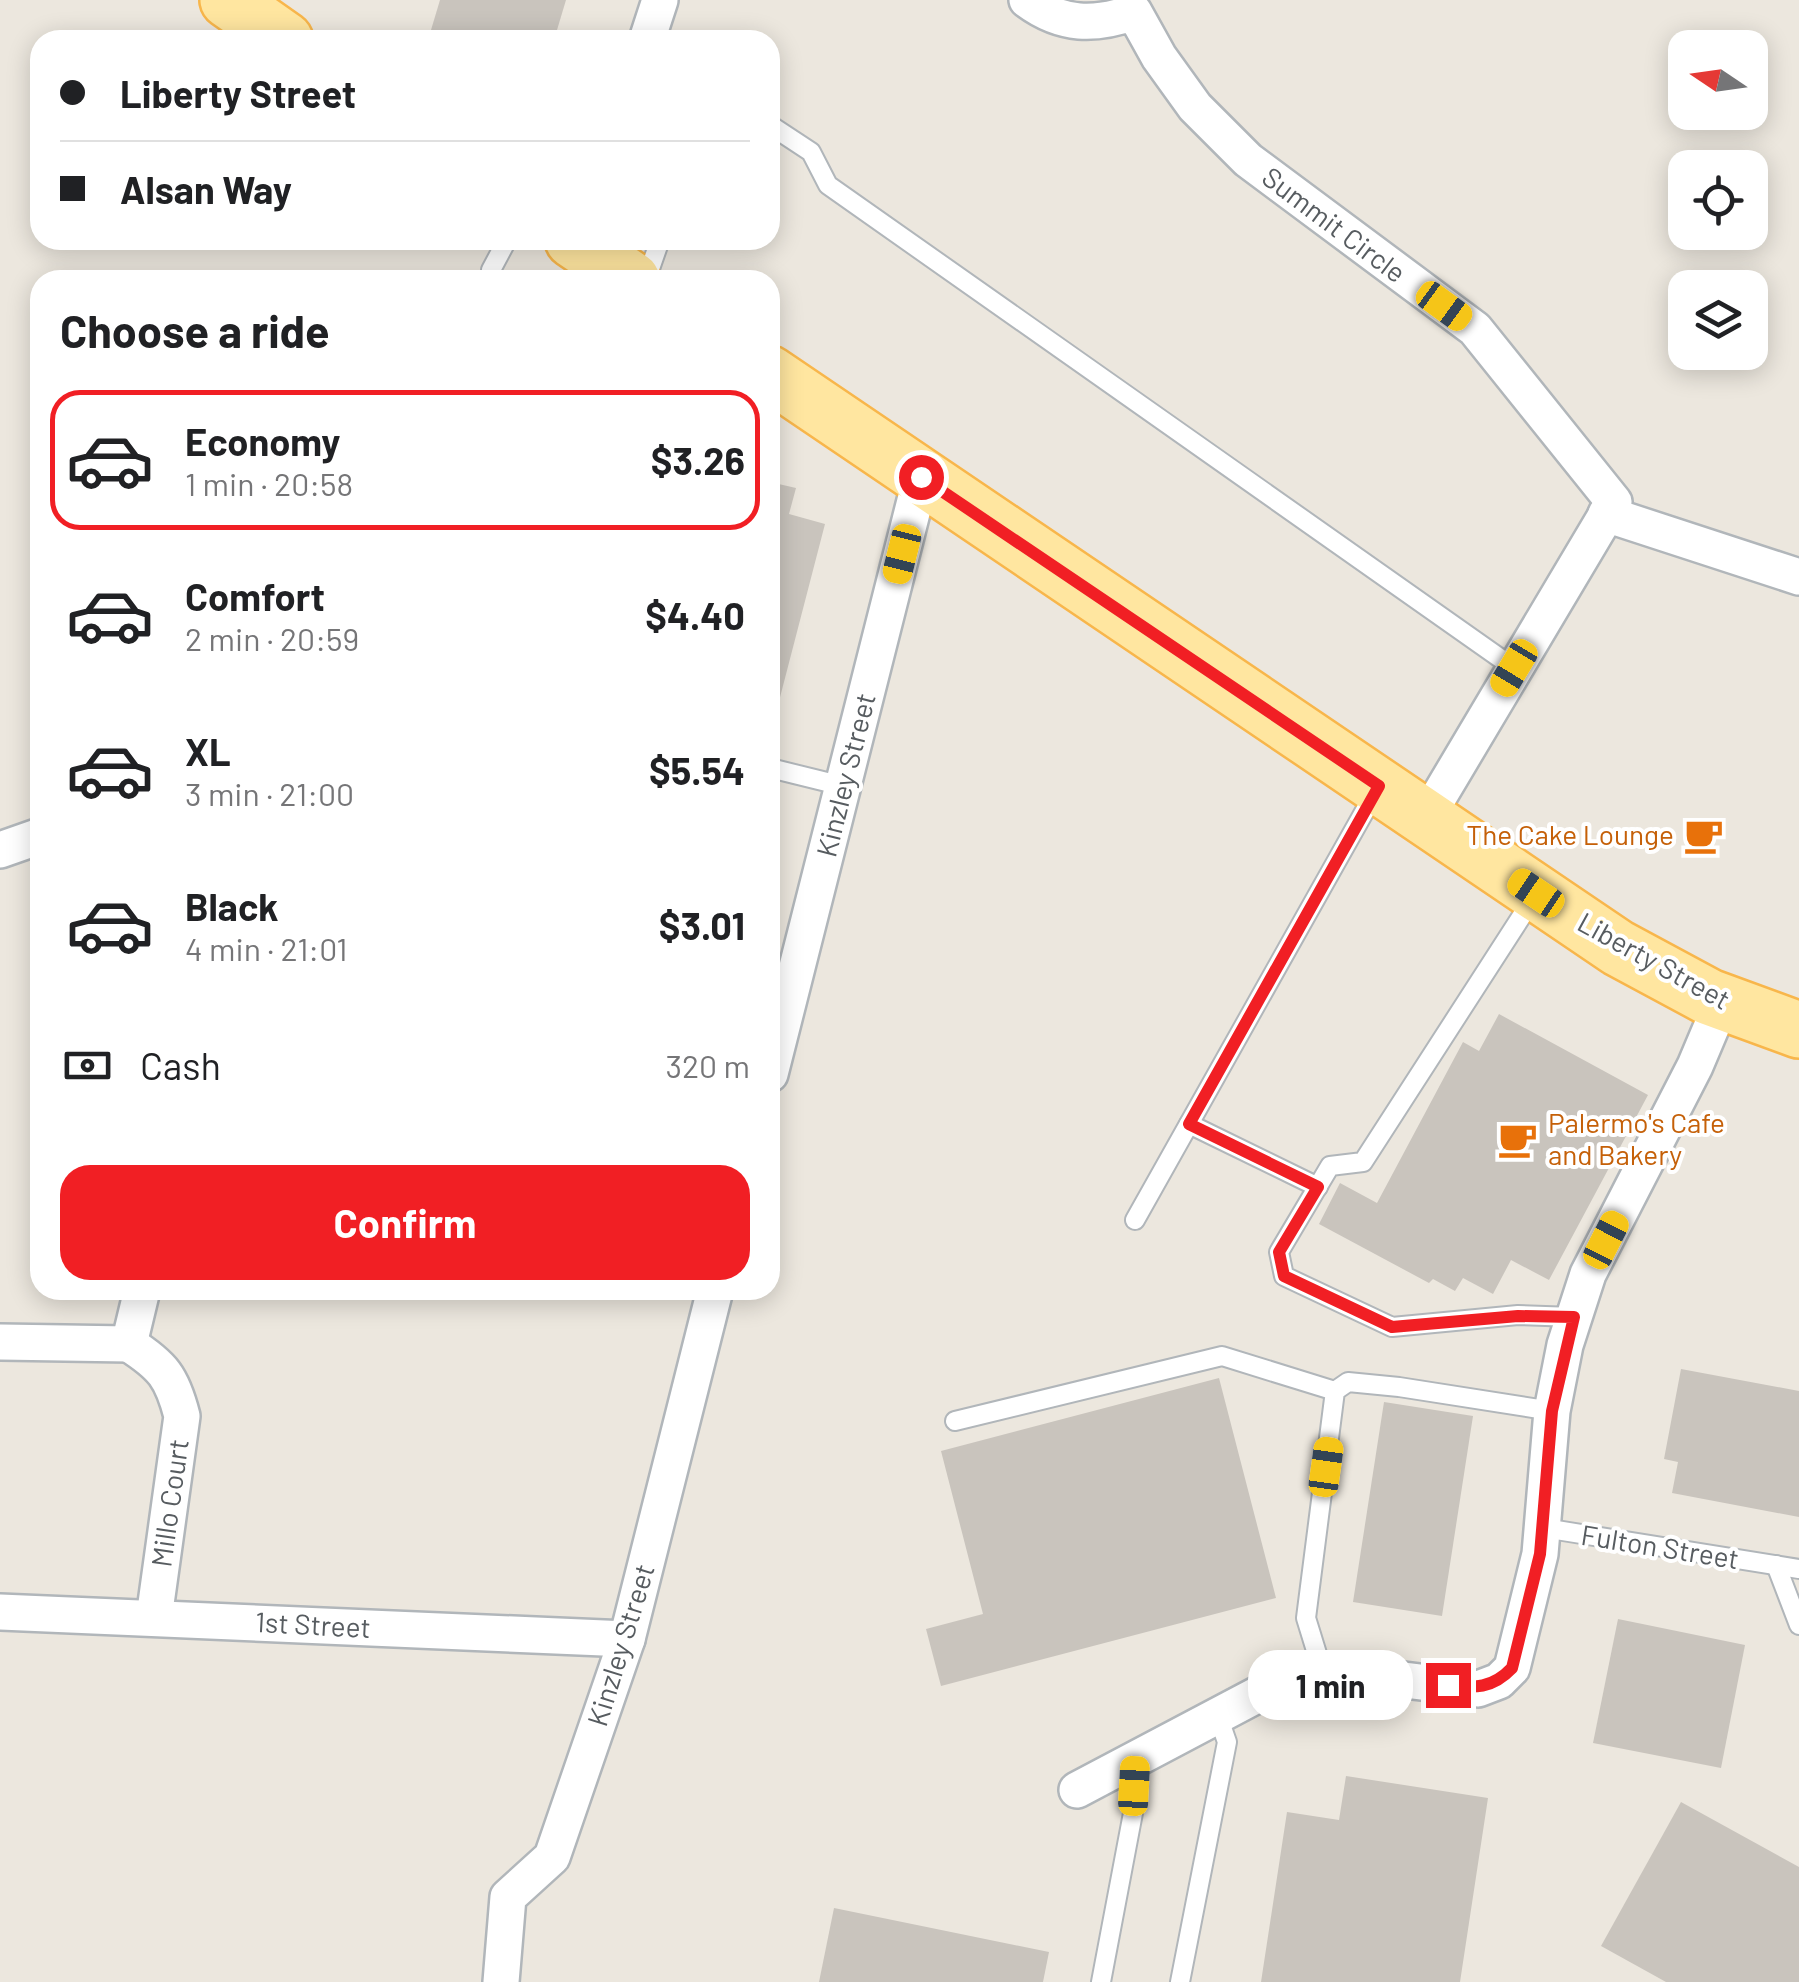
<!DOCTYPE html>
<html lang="en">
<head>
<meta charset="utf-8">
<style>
	body { margin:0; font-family:Barlow,sans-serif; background:#f2f2f2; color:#202124; height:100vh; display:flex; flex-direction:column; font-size:38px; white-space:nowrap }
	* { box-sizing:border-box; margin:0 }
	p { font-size:32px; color:#757577 }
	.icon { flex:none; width:55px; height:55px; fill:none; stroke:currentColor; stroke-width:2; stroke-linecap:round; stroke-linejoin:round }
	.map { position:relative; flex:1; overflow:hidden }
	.drawer { position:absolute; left:30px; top:270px; width:750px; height:1030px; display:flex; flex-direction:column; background:#fff; border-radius:30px; box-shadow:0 5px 25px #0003 }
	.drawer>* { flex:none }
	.hud { position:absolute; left:30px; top:30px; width:750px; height:220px; border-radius:30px; box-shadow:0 5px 25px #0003; display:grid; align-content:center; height:220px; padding:0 30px; background:#fff }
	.needle { width:65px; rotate:283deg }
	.tools { position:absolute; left:1668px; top:30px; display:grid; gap:20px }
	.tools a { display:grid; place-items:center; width:100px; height:100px; border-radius:20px; background:#fff; box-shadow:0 5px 25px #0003; font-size:50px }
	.end { position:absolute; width:45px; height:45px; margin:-22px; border:12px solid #f11f24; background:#fff; box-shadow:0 0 0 5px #fff }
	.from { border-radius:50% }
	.bubble { position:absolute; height:70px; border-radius:30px; background:#fff; box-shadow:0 5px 25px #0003; font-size:32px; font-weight:700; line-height:70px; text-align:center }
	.car { position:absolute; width:30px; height:60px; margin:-30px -15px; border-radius:12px; box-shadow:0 0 8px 2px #0007; background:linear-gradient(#f5c518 24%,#345 0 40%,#f5c518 0 76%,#345 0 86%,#f5c518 0) }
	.hud b { display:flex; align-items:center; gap:35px; height:95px; font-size:38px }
	.hud b+b { border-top:2px solid #e0e0e0 }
	.hud i { width:25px; height:25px; background:#202124 }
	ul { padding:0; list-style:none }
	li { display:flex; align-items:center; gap:30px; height:140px; margin:0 20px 15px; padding:0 10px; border:5px solid transparent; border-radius:30px }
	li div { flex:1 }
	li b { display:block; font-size:38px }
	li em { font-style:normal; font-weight:700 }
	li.selected { border-color:#f11f24 }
	li>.icon { width:90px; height:90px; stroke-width:1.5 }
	h2 { padding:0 30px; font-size:45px; line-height:120px }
	.pay { display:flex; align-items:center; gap:25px; height:110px; padding:0 30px; font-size:38px }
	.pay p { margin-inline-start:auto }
	.cta { display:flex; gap:20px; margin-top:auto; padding:20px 30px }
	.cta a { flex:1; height:115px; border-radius:30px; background:#f11f24; color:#fff; font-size:40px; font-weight:700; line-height:115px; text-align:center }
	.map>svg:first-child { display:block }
	.building { fill:#c9c4bd }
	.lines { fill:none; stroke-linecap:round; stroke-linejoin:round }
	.lane-casing { stroke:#b1b6ba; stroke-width:22 }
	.street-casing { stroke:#b1b6ba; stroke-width:40 }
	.primary-casing { stroke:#f8b64b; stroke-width:60 }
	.lane { stroke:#fff; stroke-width:18 }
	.street { stroke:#fff; stroke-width:35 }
	.primary { stroke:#ffe6a0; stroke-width:55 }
	.route { stroke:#f11f24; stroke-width:12 }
	.labels { text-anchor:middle; stroke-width:8; stroke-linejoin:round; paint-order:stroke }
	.street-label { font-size:28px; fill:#575c60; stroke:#fff }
	.food-label { font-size:28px; fill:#c56008; stroke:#fff; text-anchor:end }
</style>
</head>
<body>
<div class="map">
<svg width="1799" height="1982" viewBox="0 0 1799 1982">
	<rect width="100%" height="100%" fill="#ece7de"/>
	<g class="building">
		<polygon points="440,0 566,0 554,40 428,40"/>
		<polygon points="770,482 796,488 789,514 825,524 771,732"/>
		<polygon points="1499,1014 1648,1095 1549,1280 1511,1260 1493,1294 1463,1278 1455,1291 1433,1279 1429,1283 1319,1224 1340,1183 1377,1203 1463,1042 1479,1051"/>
		<polygon points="1681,1369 1799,1391 1799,1517 1672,1493 1678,1462 1664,1459"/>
		<polygon points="1219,1378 1276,1598 941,1686 926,1629 983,1614 941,1451"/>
		<polygon points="1384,1402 1473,1416 1442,1616 1353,1602"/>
		<polygon points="1618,1619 1745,1645 1721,1768 1593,1743"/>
		<polygon points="1346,1776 1488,1798 1460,1982 1261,1982 1287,1812 1339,1820"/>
		<polygon points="1681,1802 1799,1867 1799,1982 1666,1982 1601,1946"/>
		<polygon points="834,1908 1049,1952 1043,1982 819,1982"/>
	</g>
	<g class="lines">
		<defs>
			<g id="lane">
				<polyline points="770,125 811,152 828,185 1514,668"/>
				<polyline points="491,270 507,240"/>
				<polyline points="646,280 660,240"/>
				<polyline points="770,768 843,786"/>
				<polyline points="1534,897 1363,1162 1330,1166 1279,1252 1284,1276 1392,1327 1518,1315 1574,1317"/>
				<polyline points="1189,1124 1318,1187"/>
				<polyline points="1135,1220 1376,791"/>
				<polyline points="955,1421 1222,1356 1335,1391"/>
				<polyline points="1544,1528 1799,1569"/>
				<polyline points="1776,1565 1799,1625"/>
				<polyline points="1322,1670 1306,1618 1335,1391 1348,1382 1399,1387 1552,1411"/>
				<polyline points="1101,1982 1133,1813 1136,1759"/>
				<polyline points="1180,1982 1227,1742 1218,1716"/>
			</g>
			<g id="street">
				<path d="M1027,0C1062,26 1095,26 1134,12L1159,57L1195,107L1248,160L1475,329L1614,502L1426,818"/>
				<polyline points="647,40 660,0"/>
				<polyline points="1606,514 1799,577"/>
				<polyline points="0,850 40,836"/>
				<polyline points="770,1074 921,477"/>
				<polyline points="0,1342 129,1344"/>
				<path d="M129,1344C163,1366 172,1377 182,1416L154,1618"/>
				<polyline points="129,1344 142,1290"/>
				<polyline points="0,1612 627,1639"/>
				<polyline points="1077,1790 1289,1678 1322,1670 1478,1689 1499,1681 1512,1668 1540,1554 1552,1411 1565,1345 1588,1274 1695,1066 1722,1002"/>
				<polyline points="501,1982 508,1897 552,1857 627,1639 715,1290"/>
			</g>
			<g id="primary">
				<polyline points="228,0 285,40"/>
				<polyline points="573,240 632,280"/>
				<polyline points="770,374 1618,948 1709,997 1799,1030"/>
			</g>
		</defs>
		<use href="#lane" class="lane-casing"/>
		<use href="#street" class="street-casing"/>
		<use href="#primary" class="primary-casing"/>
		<use href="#lane" class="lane"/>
		<use href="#street" class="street"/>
		<use href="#primary" class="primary"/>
	</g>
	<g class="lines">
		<path class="route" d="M921,477L1379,786L1189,1124L1318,1187L1279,1252L1284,1276L1392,1327L1518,1316L1574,1317L1552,1411L1540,1554L1512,1668C1492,1689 1475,1688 1448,1685"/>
	</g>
	<defs>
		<symbol id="cafe-bare" viewBox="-9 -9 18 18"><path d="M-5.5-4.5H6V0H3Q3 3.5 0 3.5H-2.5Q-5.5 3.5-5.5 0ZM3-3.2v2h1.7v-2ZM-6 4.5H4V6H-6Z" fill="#e8710a" stroke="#fff" stroke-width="2.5" paint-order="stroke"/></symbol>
	</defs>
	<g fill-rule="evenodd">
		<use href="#cafe-bare" x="1676" y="808" width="55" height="55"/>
		<use href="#cafe-bare" x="1490" y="1112" width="55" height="55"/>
	</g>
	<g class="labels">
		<g class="street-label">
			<text transform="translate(1334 225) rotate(37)" y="10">Summit Circle</text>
			<text transform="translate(846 775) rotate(-76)" y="10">Kinzley Street</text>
			<text transform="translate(1654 961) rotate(29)" y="10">Liberty Street</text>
			<text transform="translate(170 1503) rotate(-82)" y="10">Millo Court</text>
			<text transform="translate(1660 1547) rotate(9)" y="10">Fulton Street</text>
			<text transform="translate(313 1625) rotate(3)" y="10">1st Street</text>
			<text transform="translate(621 1645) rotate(-73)" y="10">Kinzley Street</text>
		</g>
		<g class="food-label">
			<text x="1674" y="845">The Cake Lounge</text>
			<text x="1548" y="1133" text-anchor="start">Palermo's Cafe<tspan x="1548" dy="32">and Bakery</tspan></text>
		</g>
	</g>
</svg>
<div class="tools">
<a><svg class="needle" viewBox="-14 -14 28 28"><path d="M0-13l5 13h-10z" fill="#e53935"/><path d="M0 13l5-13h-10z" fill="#757577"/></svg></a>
<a><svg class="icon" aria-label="locate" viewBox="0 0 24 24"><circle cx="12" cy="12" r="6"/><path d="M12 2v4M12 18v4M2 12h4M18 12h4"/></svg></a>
<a><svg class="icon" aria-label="layers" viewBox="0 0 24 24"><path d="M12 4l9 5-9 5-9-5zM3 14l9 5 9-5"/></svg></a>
</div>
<i class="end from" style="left:921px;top:477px"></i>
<i class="end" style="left:1448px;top:1685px"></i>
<div class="bubble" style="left:1248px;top:1650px;width:165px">1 min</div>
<i class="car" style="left:1444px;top:306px;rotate:126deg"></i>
<i class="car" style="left:902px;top:554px;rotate:194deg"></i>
<i class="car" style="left:1514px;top:668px;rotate:211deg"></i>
<i class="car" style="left:1536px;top:893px;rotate:304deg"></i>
<i class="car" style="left:1606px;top:1240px;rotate:27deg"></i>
<i class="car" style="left:1326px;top:1467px;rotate:8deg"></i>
<i class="car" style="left:1134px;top:1786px;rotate:3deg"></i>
<div class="hud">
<b><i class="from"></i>Liberty Street</b>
<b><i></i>Alsan Way</b>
</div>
<section class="drawer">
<h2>Choose a ride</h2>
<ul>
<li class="selected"><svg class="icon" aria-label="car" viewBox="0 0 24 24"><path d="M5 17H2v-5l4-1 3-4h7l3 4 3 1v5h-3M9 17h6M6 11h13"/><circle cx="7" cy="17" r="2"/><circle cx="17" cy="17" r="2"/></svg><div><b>Economy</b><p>1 min · 20:58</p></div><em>$3.26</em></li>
<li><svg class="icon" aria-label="car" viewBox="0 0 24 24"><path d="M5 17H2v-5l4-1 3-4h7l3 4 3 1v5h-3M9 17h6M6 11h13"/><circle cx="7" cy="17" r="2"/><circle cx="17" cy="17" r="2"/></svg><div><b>Comfort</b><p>2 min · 20:59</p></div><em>$4.40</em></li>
<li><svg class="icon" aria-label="car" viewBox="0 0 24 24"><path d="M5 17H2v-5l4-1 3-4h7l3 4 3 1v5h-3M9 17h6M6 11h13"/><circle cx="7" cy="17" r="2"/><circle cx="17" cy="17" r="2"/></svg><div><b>XL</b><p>3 min · 21:00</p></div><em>$5.54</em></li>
<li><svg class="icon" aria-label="car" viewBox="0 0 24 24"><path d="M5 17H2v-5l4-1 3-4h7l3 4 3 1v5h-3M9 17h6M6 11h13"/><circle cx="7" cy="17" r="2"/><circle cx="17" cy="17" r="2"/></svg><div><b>Black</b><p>4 min · 21:01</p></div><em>$3.01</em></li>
</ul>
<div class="pay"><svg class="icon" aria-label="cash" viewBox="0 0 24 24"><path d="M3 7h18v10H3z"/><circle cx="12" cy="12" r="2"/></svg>Cash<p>320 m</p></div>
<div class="cta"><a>Confirm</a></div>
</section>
</div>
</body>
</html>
